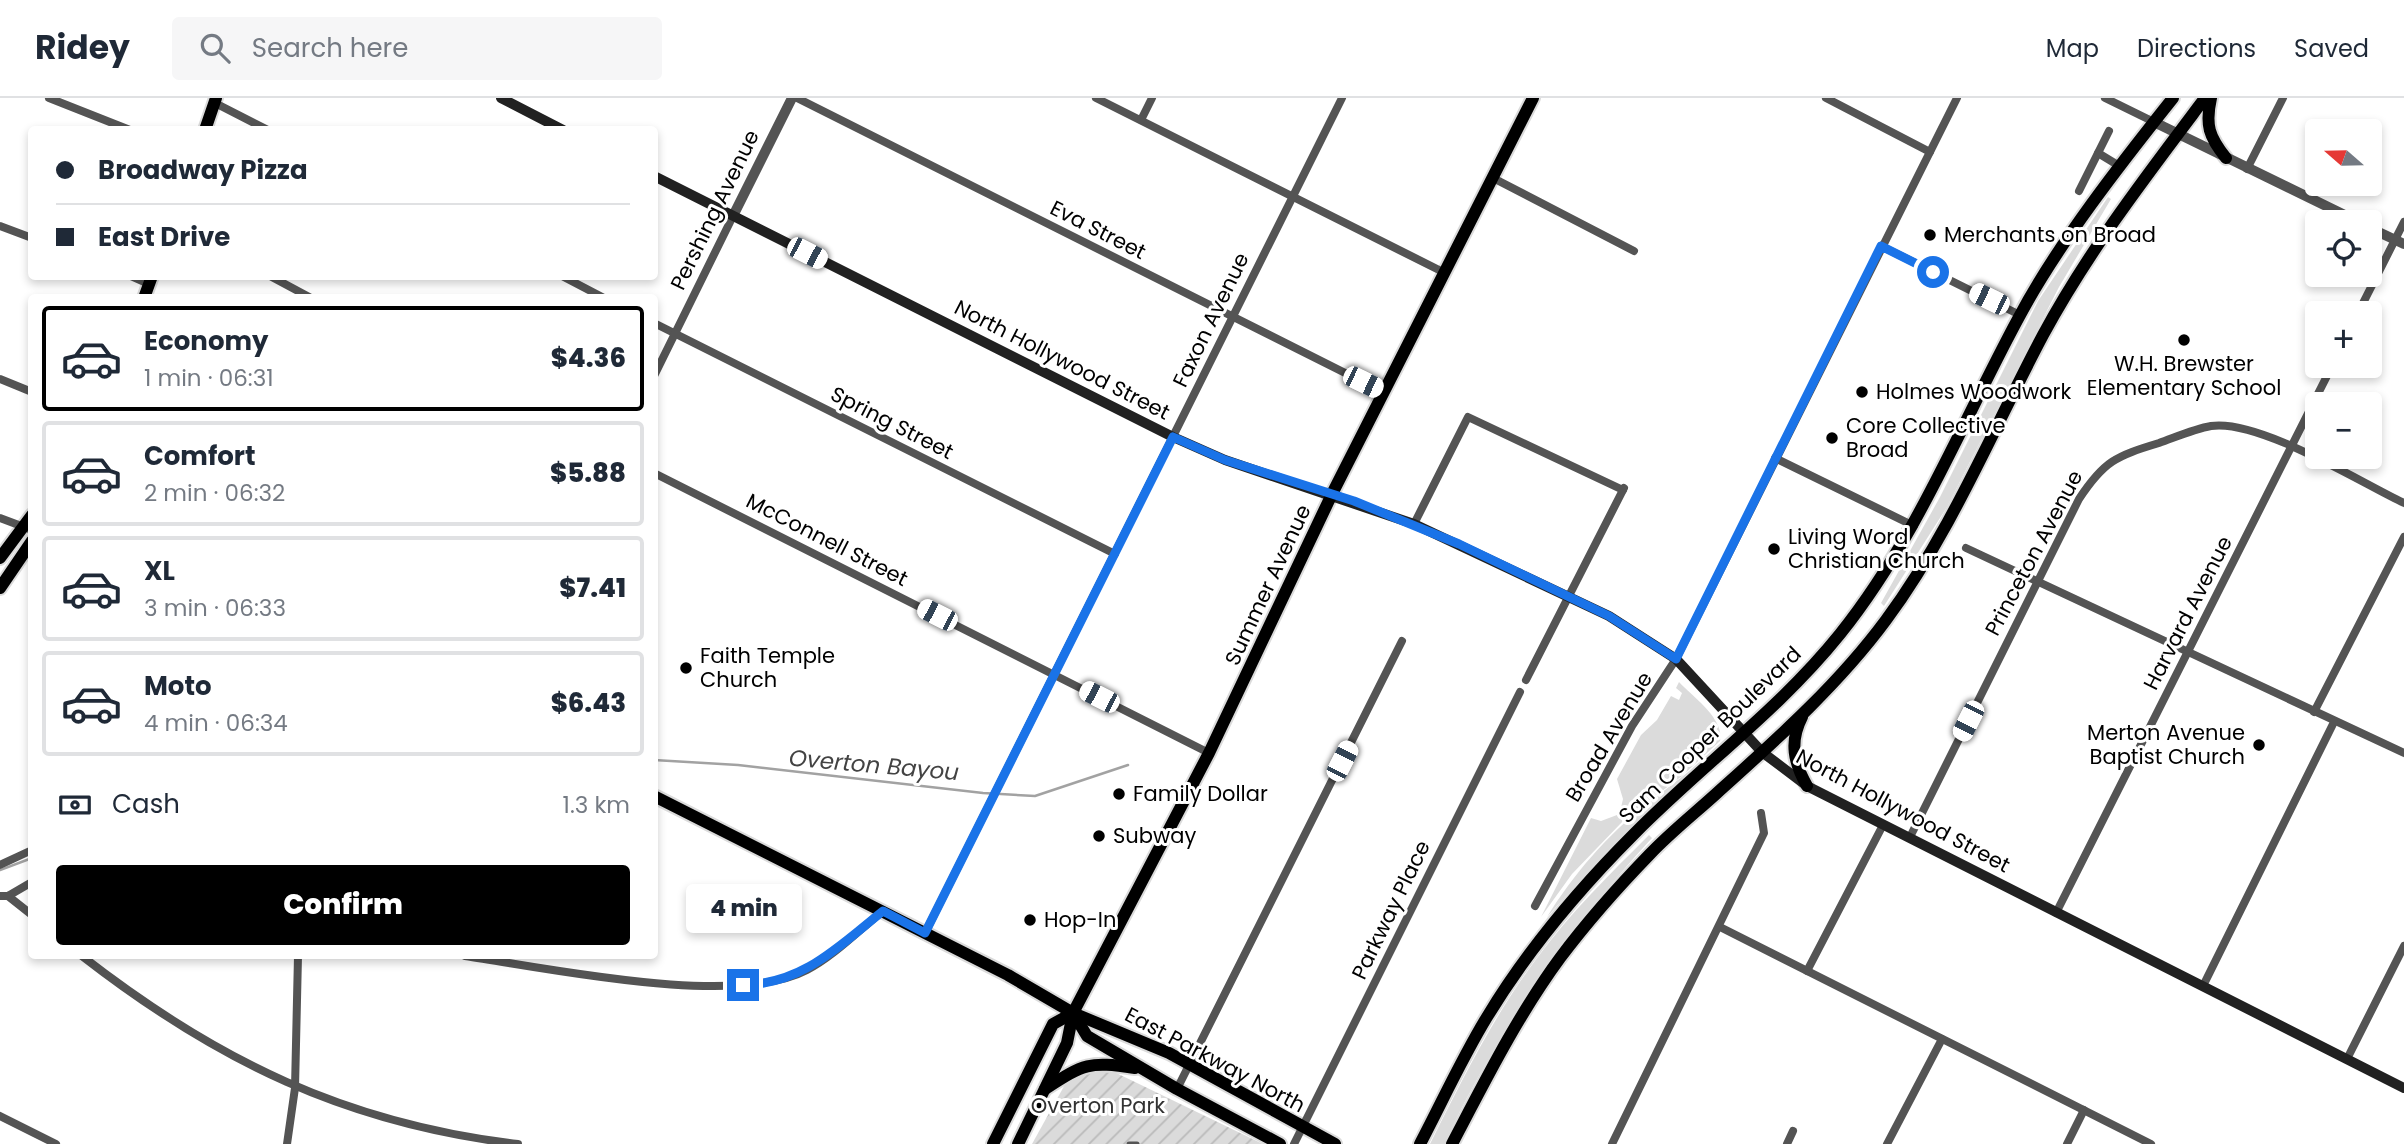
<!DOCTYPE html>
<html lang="en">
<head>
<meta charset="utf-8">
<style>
	body { margin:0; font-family:Poppins,sans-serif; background:#f6f6f7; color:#1f2937; height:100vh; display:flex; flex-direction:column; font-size:26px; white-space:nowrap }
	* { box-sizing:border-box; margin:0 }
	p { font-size:23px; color:#747a83 }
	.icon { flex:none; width:38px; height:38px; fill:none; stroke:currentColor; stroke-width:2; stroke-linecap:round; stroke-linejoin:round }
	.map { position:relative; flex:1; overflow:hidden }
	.details { position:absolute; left:28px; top:196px; width:630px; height:665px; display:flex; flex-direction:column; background:#fff; border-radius:7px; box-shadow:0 4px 10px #0003 }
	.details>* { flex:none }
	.banner { position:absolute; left:28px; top:28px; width:630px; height:154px; border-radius:7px; box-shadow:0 4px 10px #0003; display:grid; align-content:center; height:154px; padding:0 28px; background:#fff }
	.needle { width:46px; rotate:290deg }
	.controls { position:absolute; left:2305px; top:21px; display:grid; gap:14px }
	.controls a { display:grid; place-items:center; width:77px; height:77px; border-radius:7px; background:#fff; box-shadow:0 4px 10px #0003; font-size:35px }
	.end { position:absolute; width:32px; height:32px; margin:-16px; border:9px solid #1a73e8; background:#fff; box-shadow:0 0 0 4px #fff }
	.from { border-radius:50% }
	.bubble { position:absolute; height:49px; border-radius:7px; background:#fff; box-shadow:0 4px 10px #0003; font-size:23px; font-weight:800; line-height:49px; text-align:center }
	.car { position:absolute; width:21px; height:42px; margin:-21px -10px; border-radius:9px; box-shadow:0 0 5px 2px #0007; background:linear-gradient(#fff 24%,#345 0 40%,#fff 0 76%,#345 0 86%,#fff 0) }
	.banner b { display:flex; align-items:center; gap:24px; height:66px; font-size:26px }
	.banner b+b { border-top:2px solid #e0e1e3 }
	.banner i { width:18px; height:18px; background:#1f2937 }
	ul { padding:12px 0 0; list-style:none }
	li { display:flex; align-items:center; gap:21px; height:105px; margin:0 14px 10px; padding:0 14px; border:4px solid #e0e1e3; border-radius:7px }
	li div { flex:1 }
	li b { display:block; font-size:26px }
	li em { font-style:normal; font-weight:800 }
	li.on { border-color:#000 }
	li>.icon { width:63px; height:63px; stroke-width:1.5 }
	.pay { display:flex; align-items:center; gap:18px; height:77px; padding:0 28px; font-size:26px }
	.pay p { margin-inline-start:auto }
	.action { display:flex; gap:14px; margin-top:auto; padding:14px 28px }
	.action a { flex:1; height:80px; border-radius:7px; background:#000; color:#fff; font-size:28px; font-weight:800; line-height:80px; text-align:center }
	header { display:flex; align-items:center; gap:42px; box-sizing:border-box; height:98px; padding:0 35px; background:#fff; border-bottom:2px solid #e0e1e3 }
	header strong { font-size:33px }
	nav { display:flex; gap:38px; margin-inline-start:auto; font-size:24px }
	.search { width:490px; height:63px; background:#f6f6f7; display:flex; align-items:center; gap:18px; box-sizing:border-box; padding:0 24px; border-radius:7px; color:#747a83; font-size:26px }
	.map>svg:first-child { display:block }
	.green { fill:#dbdbdb }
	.garden { fill:url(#garden-furrows) }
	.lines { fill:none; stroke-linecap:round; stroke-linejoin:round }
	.stream { stroke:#a2a2a2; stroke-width:2.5 }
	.primary-casing { stroke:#dbdbdb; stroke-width:16 }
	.pedestrian { stroke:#545454; stroke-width:5 }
	.minor { stroke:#545454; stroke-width:8 }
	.tertiary { stroke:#545454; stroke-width:10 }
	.secondary { stroke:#212121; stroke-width:10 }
	.primary { stroke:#000; stroke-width:12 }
	.route { stroke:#1a73e8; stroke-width:9 }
	.poi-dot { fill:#000; stroke:#fff; stroke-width:2.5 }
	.labels { text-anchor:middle; stroke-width:6; stroke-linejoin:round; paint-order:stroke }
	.street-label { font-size:21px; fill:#000; stroke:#fff }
	.poi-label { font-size:21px; fill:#000; stroke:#fff; text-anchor:start }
	.park-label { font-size:21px; fill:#323232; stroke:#fff }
	.water-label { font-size:23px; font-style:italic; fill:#434343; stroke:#fff }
</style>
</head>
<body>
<header>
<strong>Ridey</strong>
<div class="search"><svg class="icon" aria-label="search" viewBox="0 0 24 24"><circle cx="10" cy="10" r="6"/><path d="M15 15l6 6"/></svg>Search here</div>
<nav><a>Map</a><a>Directions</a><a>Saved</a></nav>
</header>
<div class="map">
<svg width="2404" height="1046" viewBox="0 0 2404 1046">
	<defs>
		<pattern id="garden-furrows" width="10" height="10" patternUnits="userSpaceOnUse" patternTransform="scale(1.75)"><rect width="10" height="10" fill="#dbdbdb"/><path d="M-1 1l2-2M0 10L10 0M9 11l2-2" fill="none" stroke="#bababa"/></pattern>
	</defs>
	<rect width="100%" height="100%" fill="#fff"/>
	<g class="green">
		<polygon points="2108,99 2111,101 2059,189 1947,409 1884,508 1881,505 1940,399 2038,203"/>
		<path d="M1679,584C1693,599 1725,621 1720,643L1682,678L1626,720L1620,714L1623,701L1617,681L1641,637L1657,622L1671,598L1679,602L1682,595L1676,590Z"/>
		<path d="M1718,649L1593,768L1547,819C1573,777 1607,737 1647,706C1671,687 1695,670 1718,649Z"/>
		<polygon points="1617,717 1623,723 1572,776 1541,819 1591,720 1601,723"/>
		<path d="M1649,737L1652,740C1567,832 1498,932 1444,1046H1430C1462,982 1494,917 1537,860C1570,815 1610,776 1649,737Z"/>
	</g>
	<polygon class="garden" points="1106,970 1263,1046 1032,1046 1068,981 1075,975"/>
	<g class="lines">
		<g class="stream">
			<polyline points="654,662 738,667 983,695 1035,698 1128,667"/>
			<polyline points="0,772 32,760"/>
		</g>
		<defs>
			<g id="primary">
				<path d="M2211,0C2205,27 2209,39 2226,60"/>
				<polyline points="205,32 216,0"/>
				<polyline points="144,200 152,178"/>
				<polyline points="0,460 32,417"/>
				<polyline points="0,490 32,443"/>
				<path d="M1802,619C1789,644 1794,665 1807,688"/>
				<polyline points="654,698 1008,877 1073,915 1169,955 1335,1046"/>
				<polyline points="1073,915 1087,938 1177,991 1280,1046"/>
				<path d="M1045,991C1084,966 1088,963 1135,970"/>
				<polyline points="993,1046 1053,926 1073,915"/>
				<polyline points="1018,1046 1067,945 1073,915 1209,655 1332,396 1533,0"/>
				<path d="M1420,1046C1442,1004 1462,960 1487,919C1527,853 1579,791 1634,736C1701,668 1779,612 1840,536C1917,440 1961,326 2019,219C2057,147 2122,64 2173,0"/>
				<path d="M1452,1046C1485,983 1518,917 1560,860C1587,824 1618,789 1650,756C1671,734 1695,715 1717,695C1777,641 1838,587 1886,522C1951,434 1992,333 2043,237C2089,152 2147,77 2205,0"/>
			</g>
		</defs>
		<use href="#primary" class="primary-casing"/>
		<polyline class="pedestrian" points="1129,1046 1137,1046"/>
		<g class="minor">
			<polyline points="49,0 130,32"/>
			<polyline points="797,0 1385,295"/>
			<polyline points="1096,0 1445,175"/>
			<polyline points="1826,0 1930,54"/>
			<polyline points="2105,0 2154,24"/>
			<polyline points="215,5 268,32"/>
			<polyline points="1141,22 1152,0"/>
			<polyline points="2098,55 2121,69"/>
			<polyline points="2247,71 2283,0"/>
			<polyline points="1493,80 1634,153"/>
			<polyline points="2079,93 2109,33"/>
			<polyline points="0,128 32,140"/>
			<polyline points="1881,148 2020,217"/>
			<polyline points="131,178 149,186"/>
			<polyline points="270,178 311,200"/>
			<polyline points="562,178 604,200"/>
			<polyline points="2358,215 2404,124"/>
			<polyline points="654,225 1115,456"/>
			<polyline points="654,278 733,118"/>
			<polyline points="0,281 32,294"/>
			<polyline points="1775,360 1914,428"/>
			<polyline points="654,375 1209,655"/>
			<polyline points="0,420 32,432"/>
			<polyline points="1414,426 1468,319 1623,392"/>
			<polyline points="1966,450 2404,655"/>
			<polyline points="1526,582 1624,390"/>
			<polyline points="2314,614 2404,439"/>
			<path d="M1910,739L2079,401C2104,363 2116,358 2159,345C2176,339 2194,331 2211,328C2259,321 2358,383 2404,405"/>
			<polyline points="0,767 32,752"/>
			<polyline points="0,798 8,798 32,784"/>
			<polyline points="8,798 32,817"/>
			<polyline points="1535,808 1632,628 1676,561 1957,0"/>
			<polyline points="2056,815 2332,268"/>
			<polyline points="1720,829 2151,1046"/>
			<polyline points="925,835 1342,0"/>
			<path d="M82,858C217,963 347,1026 518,1046"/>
			<path d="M465,858C548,870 735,910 807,872C834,858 859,832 883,813"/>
			<polyline points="1807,873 1883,727"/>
			<polyline points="2203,888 2334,624"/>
			<polyline points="2347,961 2404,848"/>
			<polyline points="1177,991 1402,543"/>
			<polyline points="0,1018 56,1046"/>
			<polyline points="287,1046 295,990 298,858"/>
			<polyline points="1294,1046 1520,594"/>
			<polyline points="1612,1046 1764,735 1761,715"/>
			<polyline points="1787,1046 1793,1033"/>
			<polyline points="1887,1046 1942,941"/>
			<polyline points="2067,1046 2084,1012"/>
		</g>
		<g class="tertiary">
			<polyline points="2154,24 2359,124"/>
			<polyline points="733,118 792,0"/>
			<polyline points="2370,130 2404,146"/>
		</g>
		<g class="secondary">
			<polyline points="501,0 563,32"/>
			<polyline points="654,78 1173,339 1225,362 1414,426 1609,518 1676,561 1762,654 1807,688 2404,990"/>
		</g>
		<use href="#primary" class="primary"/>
	</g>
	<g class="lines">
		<path class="route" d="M743,887C803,886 839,848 883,813L925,835L1173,339L1225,362L1354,403L1459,446L1609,518L1676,561L1881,148L1933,174"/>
	</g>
	<g class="poi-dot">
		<circle cx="1930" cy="137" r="7"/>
		<circle cx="2184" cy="242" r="7"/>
		<circle cx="1862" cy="294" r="7"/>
		<circle cx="1832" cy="340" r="7"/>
		<circle cx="1774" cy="451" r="7"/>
		<circle cx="686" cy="570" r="7"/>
		<circle cx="2259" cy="647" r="7"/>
		<circle cx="1119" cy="696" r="7"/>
		<circle cx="1099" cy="738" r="7"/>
		<circle cx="1030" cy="822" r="7"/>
	</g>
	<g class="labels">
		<g class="street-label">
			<text transform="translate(715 112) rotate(-64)" y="7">Pershing Avenue</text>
			<text transform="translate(1098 132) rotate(27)" y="7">Eva Street</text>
			<text transform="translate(1211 222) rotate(-64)" y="7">Faxon Avenue</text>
			<text transform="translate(1062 262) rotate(27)" y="7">North Hollywood Street</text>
			<text transform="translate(892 325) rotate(27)" y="7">Spring Street</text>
			<text transform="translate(827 442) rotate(27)" y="7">McConnell Street</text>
			<text transform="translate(2034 455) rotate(-62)" y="7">Princeton Avenue</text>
			<text transform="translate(1268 487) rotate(-65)" y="7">Summer Avenue</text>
			<text transform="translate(2188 515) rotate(-63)" y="7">Harvard Avenue</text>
			<text transform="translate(1710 637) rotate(-44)" y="7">Sam Cooper Boulevard</text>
			<text transform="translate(1609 639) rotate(-59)" y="7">Broad Avenue</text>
			<text transform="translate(1903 713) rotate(28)" y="7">North Hollywood Street</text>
			<text transform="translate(1391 812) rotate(-64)" y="7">Parkway Place</text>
			<text transform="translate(1215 962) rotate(28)" y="7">East Parkway North</text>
		</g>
		<g class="poi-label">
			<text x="1944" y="144">Merchants on Broad</text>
			<text x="2184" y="273" text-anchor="middle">W.H. Brewster<tspan x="2184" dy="24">Elementary School</tspan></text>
			<text x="1876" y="301">Holmes Woodwork</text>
			<text x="1846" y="335">Core Collective<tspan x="1846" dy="24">Broad</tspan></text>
			<text x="1788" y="446">Living Word<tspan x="1788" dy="24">Christian Church</tspan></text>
			<text x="700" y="565">Faith Temple<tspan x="700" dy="24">Church</tspan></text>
			<text x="2245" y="642" text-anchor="end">Merton Avenue<tspan x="2245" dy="24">Baptist Church</tspan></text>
			<text x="1133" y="703">Family Dollar</text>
			<text x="1113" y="745">Subway</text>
			<text x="1044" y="829">Hop-In</text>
		</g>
		<g class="park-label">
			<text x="1098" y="1015">Overton Park</text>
		</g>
		<g class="water-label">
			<text transform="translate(874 667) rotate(5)" y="8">Overton Bayou</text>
		</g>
	</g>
</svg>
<div class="controls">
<a><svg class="needle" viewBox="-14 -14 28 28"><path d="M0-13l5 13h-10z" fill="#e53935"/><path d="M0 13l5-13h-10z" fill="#747a83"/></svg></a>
<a><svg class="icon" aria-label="locate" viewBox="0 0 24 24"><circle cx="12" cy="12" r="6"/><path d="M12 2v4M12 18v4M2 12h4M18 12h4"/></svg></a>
<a>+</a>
<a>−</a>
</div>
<i class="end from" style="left:1933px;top:174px"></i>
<i class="end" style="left:743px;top:887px"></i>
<div class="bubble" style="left:686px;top:786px;width:116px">4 min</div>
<i class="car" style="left:807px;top:155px;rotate:117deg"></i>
<i class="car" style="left:1989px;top:201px;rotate:296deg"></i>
<i class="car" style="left:1363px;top:284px;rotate:116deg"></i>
<i class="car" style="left:937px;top:517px;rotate:297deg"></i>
<i class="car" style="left:1099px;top:599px;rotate:297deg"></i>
<i class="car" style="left:1968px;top:623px;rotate:207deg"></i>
<i class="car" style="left:1342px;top:663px;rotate:27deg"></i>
<div class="banner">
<b><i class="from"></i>Broadway Pizza</b>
<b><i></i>East Drive</b>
</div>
<section class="details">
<ul>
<li class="on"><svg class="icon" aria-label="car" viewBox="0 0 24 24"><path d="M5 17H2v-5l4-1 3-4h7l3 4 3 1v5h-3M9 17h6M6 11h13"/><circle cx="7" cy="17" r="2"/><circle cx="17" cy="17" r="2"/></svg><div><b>Economy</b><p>1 min · 06:31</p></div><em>$4.36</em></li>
<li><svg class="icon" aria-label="car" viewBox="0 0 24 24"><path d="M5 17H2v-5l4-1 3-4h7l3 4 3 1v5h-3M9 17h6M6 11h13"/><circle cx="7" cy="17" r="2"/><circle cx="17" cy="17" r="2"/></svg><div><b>Comfort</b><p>2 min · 06:32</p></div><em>$5.88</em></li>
<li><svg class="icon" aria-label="car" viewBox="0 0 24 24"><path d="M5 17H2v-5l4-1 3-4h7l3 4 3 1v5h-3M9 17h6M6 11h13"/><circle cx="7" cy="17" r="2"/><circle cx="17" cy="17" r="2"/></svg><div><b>XL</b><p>3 min · 06:33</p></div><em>$7.41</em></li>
<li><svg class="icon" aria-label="car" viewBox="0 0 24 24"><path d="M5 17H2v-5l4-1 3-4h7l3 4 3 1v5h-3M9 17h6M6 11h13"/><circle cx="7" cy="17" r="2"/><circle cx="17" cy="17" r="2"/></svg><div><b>Moto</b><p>4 min · 06:34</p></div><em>$6.43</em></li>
</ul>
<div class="pay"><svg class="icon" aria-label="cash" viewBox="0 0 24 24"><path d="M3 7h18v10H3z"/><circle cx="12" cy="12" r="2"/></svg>Cash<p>1.3 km</p></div>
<div class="action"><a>Confirm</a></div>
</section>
</div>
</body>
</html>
